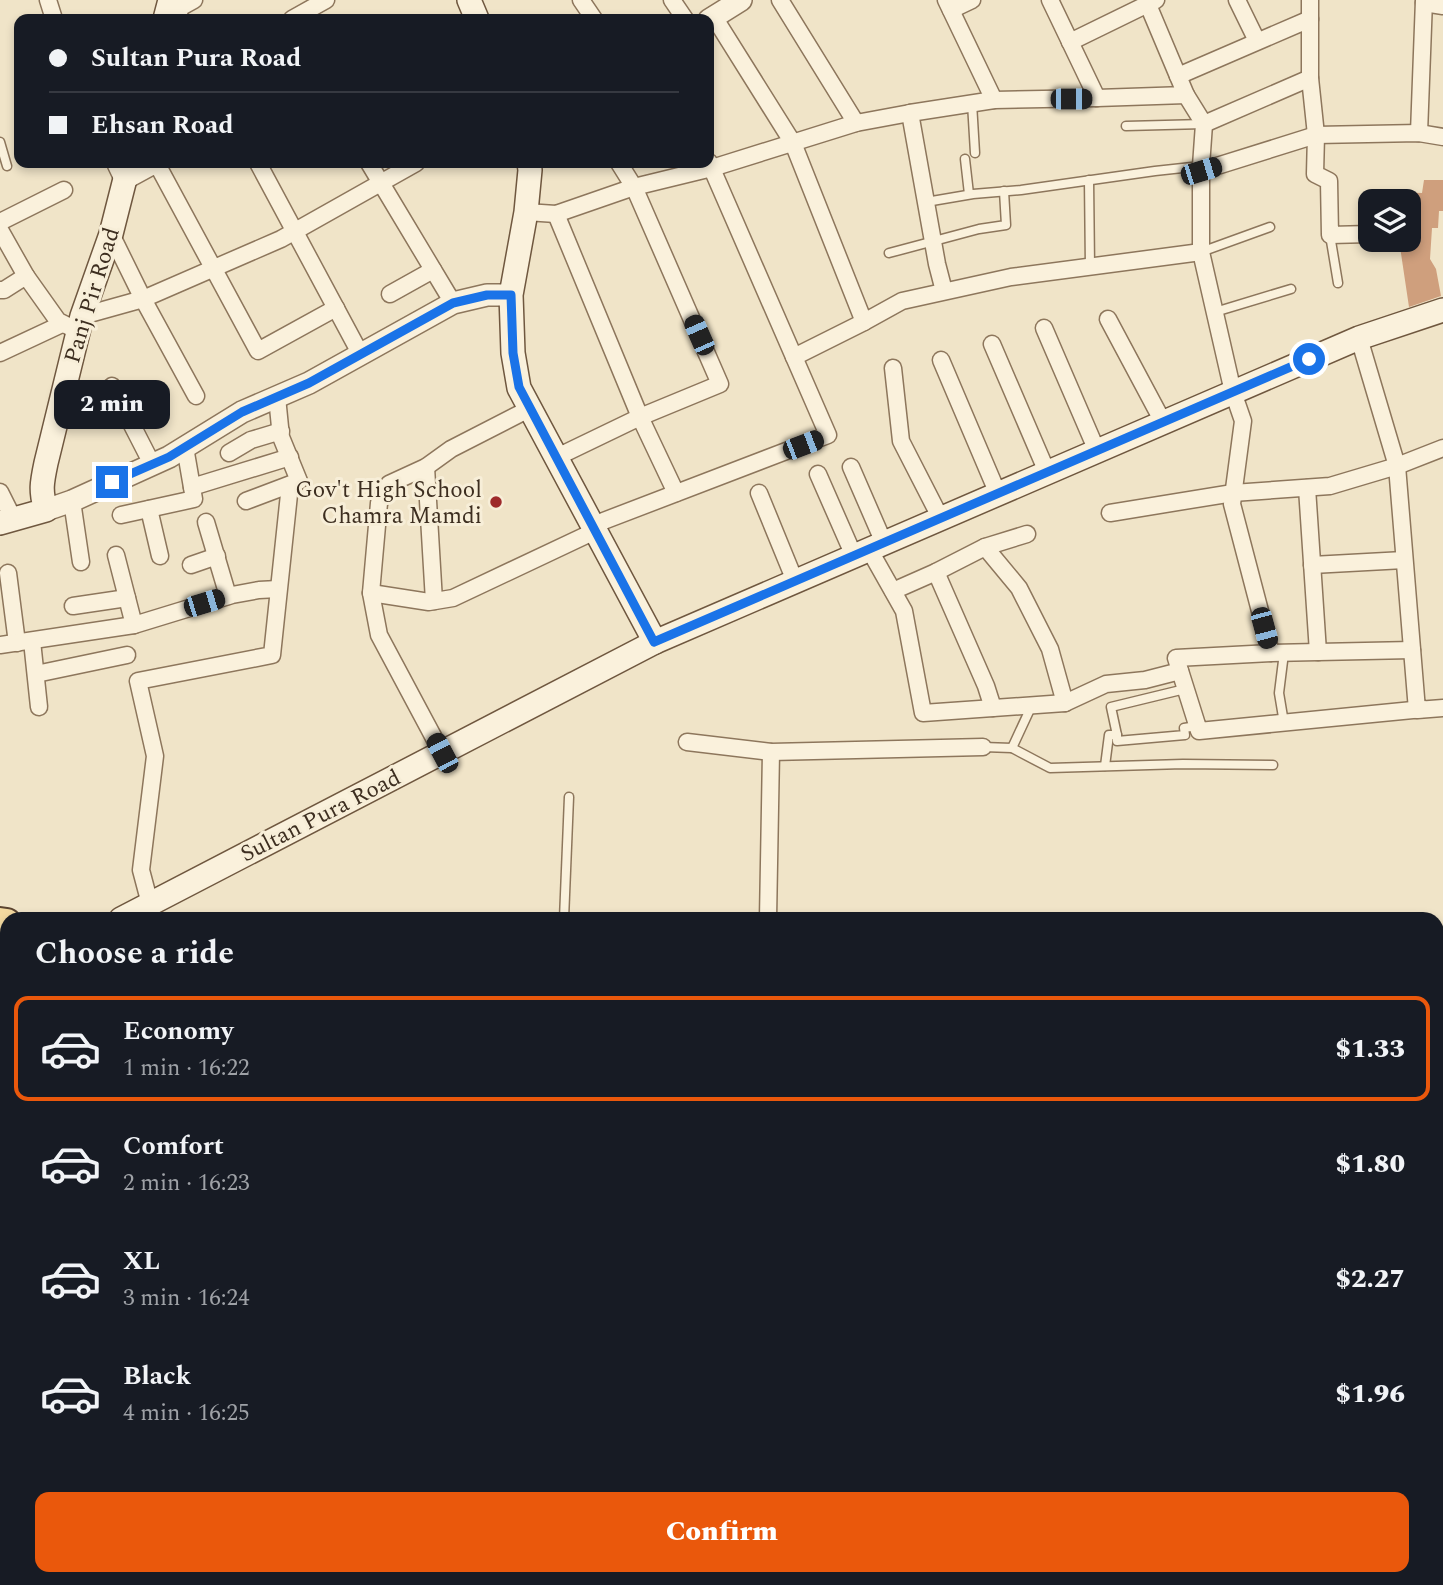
<!DOCTYPE html>
<html lang="en">
<head>
<meta charset="utf-8">
<style>
	body { margin:0; font-family:Spectral,serif; background:#20242c; color:#f1f3f6; height:100vh; display:flex; flex-direction:column; font-size:26px; white-space:nowrap }
	* { box-sizing:border-box; margin:0 }
	p { font-size:23px; color:#9ea1a6 }
	.icon { flex:none; width:38px; height:38px; fill:none; stroke:currentColor; stroke-width:2; stroke-linecap:round; stroke-linejoin:round }
	.map { position:relative; flex:1; overflow:hidden }
	.side { position:absolute; left:0px; top:912px; width:1444px; height:674px; display:flex; flex-direction:column; background:#171b24; border-radius:21px 21px 0 0; box-shadow:0 4px 10px #0003 }
	.side>* { flex:none }
	.top-card { position:absolute; left:14px; top:14px; width:700px; height:154px; border-radius:14px; box-shadow:0 4px 10px #0003; display:grid; align-content:center; height:154px; padding:0 35px; background:#171b24 }
	.fabs { position:absolute; left:1358px; top:189px; display:grid; gap:14px }
	.fabs a { display:grid; place-items:center; width:63px; height:63px; border-radius:14px; background:#171b24; box-shadow:0 4px 10px #0003; font-size:35px }
	.end { position:absolute; width:32px; height:32px; margin:-16px; border:9px solid #1a73e8; background:#fff; box-shadow:0 0 0 4px #fff }
	.from { border-radius:50% }
	.bubble { position:absolute; height:49px; border-radius:14px; background:#171b24; box-shadow:0 4px 10px #0003; font-size:23px; font-weight:800; line-height:49px; text-align:center }
	.car { position:absolute; width:21px; height:42px; margin:-21px -10px; border-radius:9px; box-shadow:0 0 5px 2px #0007; background:linear-gradient(#222 24%,#8ab4d8 0 40%,#222 0 76%,#8ab4d8 0 86%,#222 0) }
	.top-card b { display:flex; align-items:center; gap:24px; height:66px; font-size:26px }
	.top-card b+b { border-top:2px solid #363941 }
	.top-card i { width:18px; height:18px; background:#f1f3f6 }
	ul { padding:0; list-style:none }
	li { display:flex; align-items:center; gap:21px; height:105px; margin:0 14px 10px; padding:0 21px; border:4px solid transparent; border-radius:14px }
	li div { flex:1 }
	li b { display:block; font-size:26px }
	li em { font-style:normal; font-weight:800 }
	li.active { border-color:#ea580c }
	li>.icon { width:63px; height:63px; stroke-width:1.5 }
	h2 { padding:0 35px; font-size:32px; line-height:84px }
	.primary-button { display:flex; gap:14px; margin-top:auto; padding:14px 35px }
	.primary-button a { flex:1; height:80px; border-radius:14px; background:#ea580c; color:#fff; font-size:28px; font-weight:800; line-height:80px; text-align:center }
	.map>svg:first-child { display:block }
	.building { fill:#cf9f7d }
	.lines { fill:none; stroke-linecap:round; stroke-linejoin:round }
	.service-casing { stroke:#8d765c; stroke-width:11 }
	.minor-casing { stroke:#8d765c; stroke-width:19 }
	.tertiary-casing { stroke:#8d765c; stroke-width:24 }
	.secondary-casing { stroke:#6f573f; stroke-width:26 }
	.primary-casing { stroke:#5b4430; stroke-width:30 }
	.service { stroke:#faf1dc; stroke-width:8 }
	.minor { stroke:#faf1dc; stroke-width:16 }
	.tertiary { stroke:#faf1dc; stroke-width:21 }
	.secondary { stroke:#faf1dc; stroke-width:23 }
	.primary { stroke:#f3d9a0; stroke-width:26 }
	.rail-casing { stroke:#3d2e20; stroke-width:8 }
	.rail { stroke:#f7eed8; stroke-width:5; stroke-dasharray:16; stroke-linecap:butt }
	.route { stroke:#1a73e8; stroke-width:9 }
	.poi-dot { fill:#9e2a2b; stroke:#f7eed8; stroke-width:2.5 }
	.labels { text-anchor:middle; stroke-width:6; stroke-linejoin:round; paint-order:stroke }
	.street-label { font-size:23px; fill:#3d2e20; stroke:#f7eed8 }
	.poi-label { font-size:23px; fill:#3d2e20; stroke:#f7eed8; text-anchor:end }
</style>
</head>
<body>
<div class="map">
<svg width="1443" height="1585" viewBox="0 0 1443 1585">
	<rect width="100%" height="100%" fill="#f0e4c8"/>
	<g class="building">
		<polygon points="1424,180 1443,180 1443,211 1439,211 1438,228 1432,228 1430,259 1436,269 1441,296 1409,307 1399,240 1409,240 1409,201 1396,201 1396,192 1422,193"/>
		<rect x="1437" y="1005" width="6" height="28"/>
		<polygon points="1437,1067 1443,1068 1443,1087 1437,1087"/>
		<rect x="1437" y="1118" width="6" height="30"/>
		<polygon points="1437,1165 1443,1166 1443,1197 1437,1197"/>
		<polygon points="7,1442 7,1490 0,1491 0,1446 2,1447"/>
		<polygon points="78,1578 402,1578 397,1585 72,1585"/>
	</g>
	<g class="lines">
		<defs>
			<g id="service">
				<polyline points="972,103 975,153"/>
				<polyline points="1126,126 1204,124"/>
				<polyline points="0,142 7,166"/>
				<polyline points="965,159 969,194"/>
				<polyline points="1089,180 1090,267"/>
				<polyline points="926,202 973,194 1021,190 1155,171 1201,166"/>
				<polyline points="1330,235 1338,283"/>
				<polyline points="1201,252 1270,227"/>
				<polyline points="889,253 979,229 1006,225 1004,191"/>
				<polyline points="1215,312 1291,289"/>
				<polyline points="1284,653 1279,693 1284,723"/>
				<polyline points="1117,735 1117,741 1185,735 1184,728 1197,726"/>
				<polyline points="983,747 1012,748 1032,705"/>
				<polyline points="1012,748 1050,768 1183,764 1273,765"/>
				<polyline points="1105,766 1109,735 1117,735 1111,707 1185,689"/>
				<polyline points="564,919 569,797"/>
				<polyline points="1437,1049 1443,1049"/>
				<polyline points="0,1504 7,1506"/>
				<polyline points="0,1544 7,1544"/>
				<polyline points="0,1559 7,1559"/>
				<polyline points="1139,1578 1147,1585"/>
			</g>
			<g id="minor">
				<polyline points="48,0 54,19"/>
				<polyline points="171,0 181,19"/>
				<polyline points="581,0 594,19"/>
				<polyline points="672,0 685,19"/>
				<polyline points="780,0 856,123"/>
				<polyline points="946,0 994,100"/>
				<polyline points="1050,0 1097,98"/>
				<polyline points="1237,0 1257,41"/>
				<polyline points="1310,0 1310,78 1316,135 1315,174 1329,181 1330,235 1370,234"/>
				<polyline points="1424,3 1443,6"/>
				<polyline points="176,10 194,0"/>
				<polyline points="951,10 972,0"/>
				<polyline points="714,17 793,143 864,322"/>
				<polyline points="292,19 326,0"/>
				<polyline points="1070,42 1156,0"/>
				<polyline points="1178,76 1310,19"/>
				<polyline points="1186,95 1204,124 1201,166 1201,252 1233,392 1243,421 1232,504 1271,653 1412,650"/>
				<polyline points="910,113 937,264 944,291"/>
				<polyline points="1204,124 1310,78"/>
				<polyline points="1419,133 1424,0"/>
				<polyline points="115,163 124,182 157,164 258,351 336,308"/>
				<polyline points="258,163 361,355"/>
				<polyline points="369,163 453,303"/>
				<polyline points="1201,171 1316,135 1419,133 1443,137"/>
				<polyline points="526,212 556,214 634,187 712,168 856,123 910,113 994,100 1097,98 1186,95 1146,0"/>
				<polyline points="556,214 640,417 676,493"/>
				<polyline points="0,222 64,190"/>
				<polyline points="0,230 26,276"/>
				<polyline points="111,234 143,299 196,396"/>
				<polyline points="0,290 4,290 26,276 58,321 78,331"/>
				<polyline points="390,294 433,270"/>
				<polyline points="82,316 143,299 281,239 416,163"/>
				<polyline points="1108,319 1163,422"/>
				<polyline points="1044,328 1097,451"/>
				<polyline points="1359,338 1397,466 1417,710 1443,708"/>
				<polyline points="992,344 1047,472"/>
				<polyline points="0,353 62,324"/>
				<polyline points="794,357 864,322 902,301 1011,277 1201,252"/>
				<polyline points="941,360 998,494"/>
				<polyline points="893,368 901,441 941,519"/>
				<polyline points="112,386 152,464"/>
				<polyline points="229,453 251,440 281,431"/>
				<polyline points="557,457 640,417 720,384 634,187 619,163"/>
				<polyline points="426,467 434,601"/>
				<polyline points="851,467 884,543"/>
				<polyline points="818,474 854,556"/>
				<polyline points="192,487 290,457"/>
				<polyline points="1307,488 1318,652"/>
				<polyline points="0,492 14,520"/>
				<polyline points="759,493 795,581"/>
				<polyline points="72,501 81,562"/>
				<polyline points="246,501 299,481 281,437 277,397"/>
				<polyline points="149,509 160,556"/>
				<polyline points="1110,513 1233,493 1330,486 1397,466 1443,448"/>
				<polyline points="121,515 194,499 185,447"/>
				<polyline points="206,522 228,596"/>
				<polyline points="593,525 828,435 709,162"/>
				<polyline points="985,547 1019,588 1050,649 1065,703"/>
				<polyline points="869,549 904,611 923,713 1065,703 1106,684 1145,680 1180,671"/>
				<polyline points="116,555 134,625"/>
				<polyline points="191,565 217,556"/>
				<polyline points="1312,565 1404,560"/>
				<polyline points="936,572 986,686 993,708"/>
				<polyline points="8,573 17,643"/>
				<polyline points="893,591 936,572 985,547 1027,534"/>
				<polyline points="371,593 429,602 453,598 595,531"/>
				<polyline points="73,606 127,598"/>
				<polyline points="32,641 39,707"/>
				<polyline points="0,645 134,625 232,595 259,590 278,589"/>
				<polyline points="1271,653 1176,658 1199,731 1423,709"/>
				<polyline points="36,674 127,655"/>
				<polyline points="687,742 771,752 983,747"/>
				<polyline points="442,753 379,635 371,593 379,503 389,484 426,467 451,449 531,408"/>
				<polyline points="150,904 141,870 155,756 138,681 272,655 290,485"/>
				<polyline points="768,919 771,752"/>
				<polyline points="1437,1229 1443,1230"/>
				<polyline points="1437,1399 1443,1400"/>
			</g>
			<g id="tertiary">
				<polyline points="709,20 741,0"/>
				<polyline points="46,510 72,501 169,457 242,412 309,383 453,303 487,295 511,295"/>
			</g>
			<g id="secondary">
				<polyline points="469,0 477,19"/>
				<polyline points="165,19 170,0"/>
				<polyline points="529,163 530,170 526,212 511,295 513,353 519,388 655,642"/>
				<path d="M0,523L46,510C40,491 42,482 46,463L82,316L111,234L129,163"/>
				<polyline points="121,919 655,642 1359,338 1443,310"/>
			</g>
			<g id="primary">
				<polyline points="0,921 7,922"/>
				<polyline points="1437,978 1443,978"/>
			</g>
		</defs>
		<use href="#service" class="service-casing"/>
		<use href="#minor" class="minor-casing"/>
		<use href="#tertiary" class="tertiary-casing"/>
		<use href="#secondary" class="secondary-casing"/>
		<use href="#primary" class="primary-casing"/>
		<use href="#service" class="service"/>
		<use href="#minor" class="minor"/>
		<use href="#tertiary" class="tertiary"/>
		<use href="#secondary" class="secondary"/>
		<use href="#primary" class="primary"/>
		<defs>
			<g id="rail">
				<polyline points="0,968 7,971"/>
				<polyline points="1437,1110 1443,1110"/>
				<polyline points="1437,1158 1443,1159"/>
				<polyline points="0,1172 7,1178"/>
				<polyline points="0,1216 7,1222"/>
				<polyline points="0,1251 7,1257"/>
				<polyline points="0,1295 7,1301"/>
				<polyline points="0,1375 7,1381"/>
				<polyline points="0,1396 7,1401"/>
				<polyline points="431,1578 438,1585"/>
				<polyline points="486,1578 494,1585"/>
				<polyline points="1324,1578 1329,1580"/>
			</g>
		</defs>
		<use href="#rail" class="rail-casing"/>
		<use href="#rail" class="rail"/>
	</g>
	<g class="lines">
		<polyline class="route" points="112,482 169,457 242,412 309,383 453,303 487,295 511,295 513,353 519,387 654,642 1309,359"/>
	</g>
	<circle class="poi-dot" cx="496" cy="502" r="7"/>
	<g class="labels">
		<g class="street-label">
			<text transform="translate(91 295) rotate(-73)" y="8">Panj Pir Road</text>
			<text transform="translate(320 815) rotate(-27)" y="8">Sultan Pura Road</text>
		</g>
		<g class="poi-label">
			<text x="482" y="497">Gov't High School<tspan x="482" dy="26">Chamra Mamdi</tspan></text>
		</g>
	</g>
</svg>
<div class="fabs">
<a><svg class="icon" aria-label="layers" viewBox="0 0 24 24"><path d="M12 4l9 5-9 5-9-5zM3 14l9 5 9-5"/></svg></a>
</div>
<i class="end from" style="left:1309px;top:359px"></i>
<i class="end" style="left:112px;top:482px"></i>
<div class="bubble" style="left:54px;top:380px;width:116px">2 min</div>
<i class="car" style="left:1071px;top:99px;rotate:90deg"></i>
<i class="car" style="left:1201px;top:171px;rotate:73deg"></i>
<i class="car" style="left:699px;top:335px;rotate:336deg"></i>
<i class="car" style="left:803px;top:445px;rotate:69deg"></i>
<i class="car" style="left:204px;top:603px;rotate:73deg"></i>
<i class="car" style="left:1264px;top:628px;rotate:165deg"></i>
<i class="car" style="left:442px;top:753px;rotate:332deg"></i>
<div class="top-card">
<b><i class="from"></i>Sultan Pura Road</b>
<b><i></i>Ehsan Road</b>
</div>
<section class="side">
<h2>Choose a ride</h2>
<ul>
<li class="active"><svg class="icon" aria-label="car" viewBox="0 0 24 24"><path d="M5 17H2v-5l4-1 3-4h7l3 4 3 1v5h-3M9 17h6M6 11h13"/><circle cx="7" cy="17" r="2"/><circle cx="17" cy="17" r="2"/></svg><div><b>Economy</b><p>1 min · 16:22</p></div><em>$1.33</em></li>
<li><svg class="icon" aria-label="car" viewBox="0 0 24 24"><path d="M5 17H2v-5l4-1 3-4h7l3 4 3 1v5h-3M9 17h6M6 11h13"/><circle cx="7" cy="17" r="2"/><circle cx="17" cy="17" r="2"/></svg><div><b>Comfort</b><p>2 min · 16:23</p></div><em>$1.80</em></li>
<li><svg class="icon" aria-label="car" viewBox="0 0 24 24"><path d="M5 17H2v-5l4-1 3-4h7l3 4 3 1v5h-3M9 17h6M6 11h13"/><circle cx="7" cy="17" r="2"/><circle cx="17" cy="17" r="2"/></svg><div><b>XL</b><p>3 min · 16:24</p></div><em>$2.27</em></li>
<li><svg class="icon" aria-label="car" viewBox="0 0 24 24"><path d="M5 17H2v-5l4-1 3-4h7l3 4 3 1v5h-3M9 17h6M6 11h13"/><circle cx="7" cy="17" r="2"/><circle cx="17" cy="17" r="2"/></svg><div><b>Black</b><p>4 min · 16:25</p></div><em>$1.96</em></li>
</ul>
<div class="primary-button"><a>Confirm</a></div>
</section>
</div>
</body>
</html>
